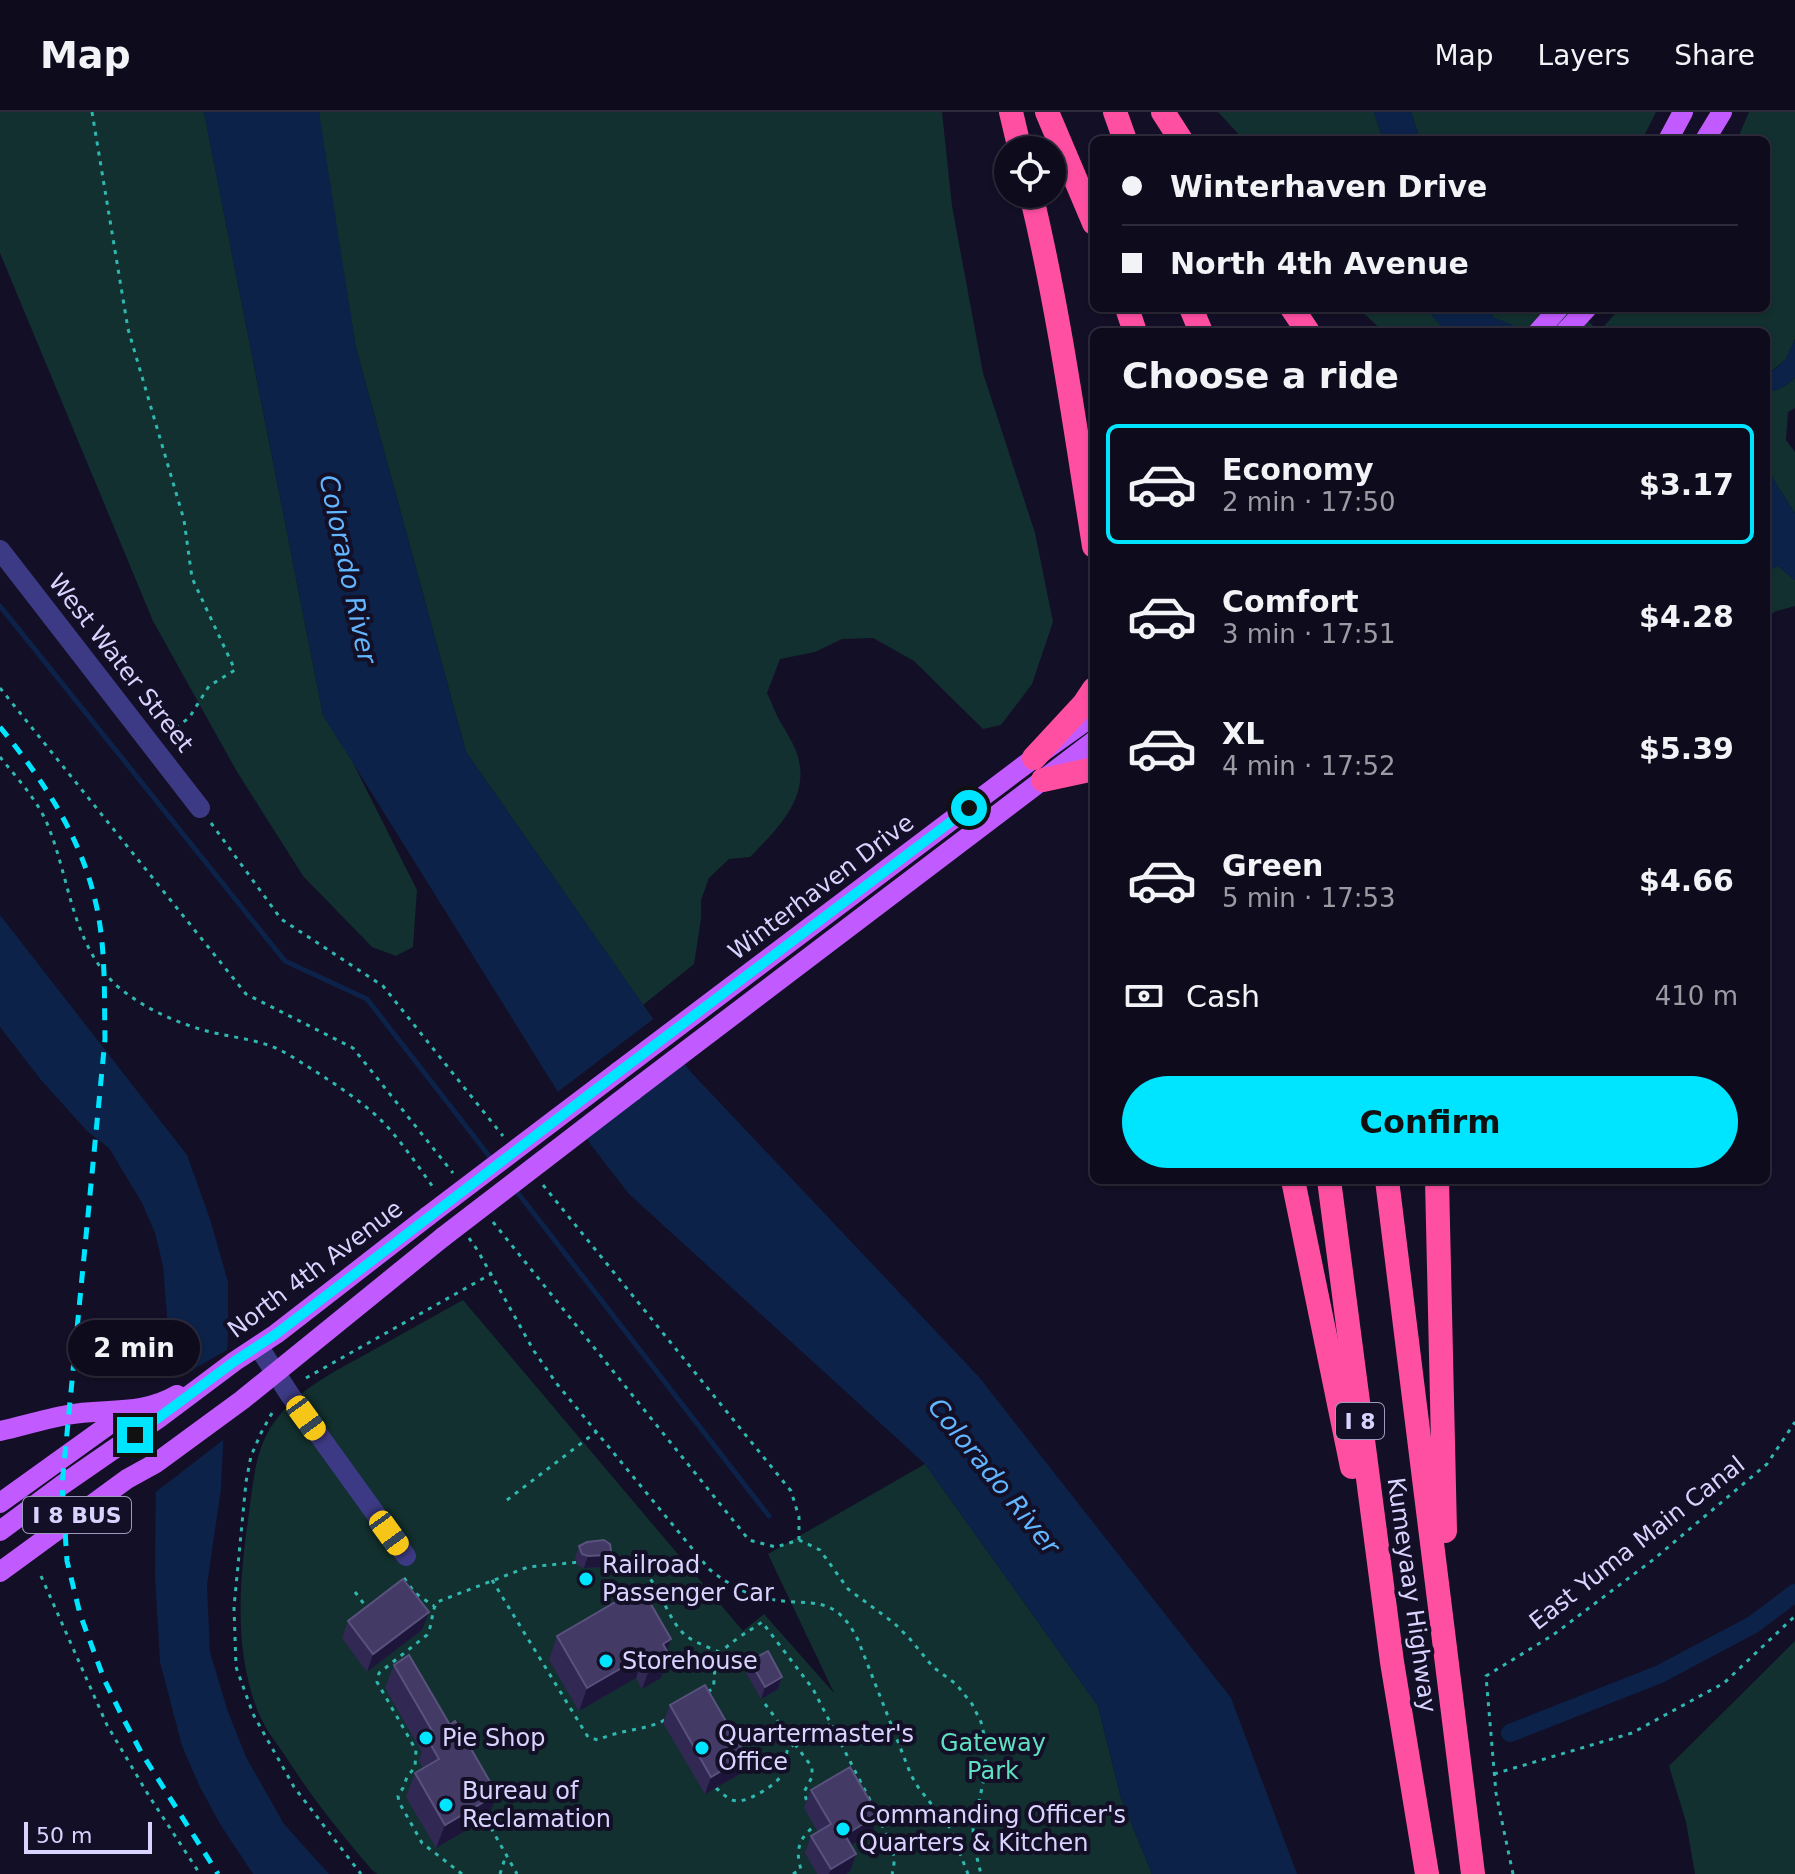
<!DOCTYPE html>
<html lang="en">
<head>
<meta charset="utf-8">
<style>
	body { margin:0; font-family:"DejaVu Sans",sans-serif; background:#171425; color:#f1f3f6; height:100vh; display:flex; flex-direction:column; font-size:30px; white-space:nowrap }
	* { box-sizing:border-box; margin:0 }
	p { font-size:26px; color:#9b9ba3 }
	.icon { flex:none; width:44px; height:44px; fill:none; stroke:currentColor; stroke-width:2; stroke-linecap:round; stroke-linejoin:round }
	.map { position:relative; flex:1; overflow:hidden }
	.sheet { position:absolute; left:1090px; top:216px; width:680px; height:856px; display:flex; flex-direction:column; background:#0e0b1c; border-radius:12px; box-shadow:0 2px 6px #0004,0 0 0 2px #2e2b3b }
	.sheet>* { flex:none }
	.hud { position:absolute; left:1090px; top:24px; width:680px; height:176px; border-radius:12px; box-shadow:0 2px 6px #0004,0 0 0 2px #2e2b3b; display:grid; align-content:center; height:176px; padding:0 32px; background:#0e0b1c }
	.fabs { position:absolute; left:994px; top:24px; display:grid; gap:16px }
	.fabs a { display:grid; place-items:center; width:72px; height:72px; border-radius:50%; background:#0e0b1c; box-shadow:0 2px 6px #0004,0 0 0 2px #2e2b3b; font-size:40px }
	.scale { position:absolute; left:24px; bottom:20px; width:128px; box-sizing:border-box; padding-left:8px; border:4px solid #d9d4ff; border-top:0; font-size:22px; line-height:28px; white-space:nowrap; color:#d9d4ff; -webkit-text-stroke:6px #130f26; paint-order:stroke }
	.end { position:absolute; width:36px; height:36px; margin:-18px; border:10px solid #00e5ff; background:#111; box-shadow:0 0 0 4px #111 }
	.from { border-radius:50% }
	.bubble { position:absolute; height:56px; border-radius:28px; background:#0e0b1c; box-shadow:0 2px 6px #0004,0 0 0 2px #2e2b3b; font-size:26px; font-weight:700; line-height:56px; text-align:center }
	.car { position:absolute; width:24px; height:48px; margin:-24px -12px; border-radius:10px; box-shadow:0 0 6px 2px #0007; background:linear-gradient(#f5c518 24%,#345 0 40%,#f5c518 0 76%,#345 0 86%,#f5c518 0) }
	.hud b { display:flex; align-items:center; gap:28px; height:76px; font-size:30px }
	.hud b+b { border-top:2px solid #2e2b3b }
	.hud i { width:20px; height:20px; background:#f1f3f6 }
	ul { padding:0; list-style:none }
	li { display:flex; align-items:center; gap:24px; height:120px; margin:0 16px 12px; padding:0 16px; border:4px solid transparent; border-radius:12px }
	li div { flex:1 }
	li b { display:block; font-size:30px }
	li em { font-style:normal; font-weight:700 }
	li.on { border-color:#00e5ff }
	li>.icon { width:72px; height:72px; stroke-width:1.5 }
	h2 { padding:0 32px; font-size:36px; line-height:96px }
	.pay { display:flex; align-items:center; gap:20px; height:88px; padding:0 32px; font-size:30px }
	.pay p { margin-inline-start:auto }
	.primary-button { display:flex; gap:16px; margin-top:auto; padding:16px 32px }
	.primary-button a { flex:1; height:92px; border-radius:48px; background:#00e5ff; color:#111; font-size:32px; font-weight:700; line-height:92px; text-align:center }
	header { display:flex; align-items:center; gap:48px; box-sizing:border-box; height:112px; padding:0 40px; background:#0e0b1c; border-bottom:2px solid #2e2b3b }
	header strong { font-size:38px }
	nav { display:flex; gap:44px; margin-inline-start:auto; font-size:28px }
	.map>svg:first-child { display:block }
	.green { fill:#12302f }
	.water { fill:#0c2248 }
	.pier { fill:#130f26 }
	.lines { fill:none; stroke-linecap:round; stroke-linejoin:round }
	.stream { stroke:#0c2248; stroke-width:5 }
	.canal { stroke:#0c2248; stroke-width:18 }
	.path { stroke:#2fb8b0; stroke-width:3; stroke-dasharray:4 6; stroke-linecap:butt }
	.minor { stroke:#3d3a85; stroke-width:20 }
	.major { stroke:#c25bff; stroke-width:20 }
	.highway { stroke:#ff4fa3; stroke-width:24 }
	.rail { stroke:#00e5ff; stroke-width:5; stroke-dasharray:12 10; stroke-linecap:butt }
	.major-bridge { stroke:#c25bff; stroke-width:20 }
	.wall { fill:#312854 }
	.shaded-wall { fill:#1d163a }
	.building { fill:#433a66; stroke:#5a527e; stroke-width:2 }
	.route { stroke:#00e5ff; stroke-width:10 }
	.poi-dot { fill:#00e5ff; stroke:#130f26; stroke-width:3 }
	.labels { text-anchor:middle; stroke-width:8; stroke-linejoin:round; paint-order:stroke }
	.shield { fill:#130f26; stroke:#9e99be; stroke-width:2 }
	.shield-label { font-size:22px; font-weight:bold; fill:#d9d4ff }
	.street-label { font-size:24px; fill:#d9d4ff; stroke:#130f26 }
	.poi-label { font-size:24px; fill:#d9d4ff; stroke:#130f26; text-anchor:start }
	.park-label { font-size:24px; fill:#5fe0c0; stroke:#130f26 }
	.water-label { font-size:26px; font-style:italic; fill:#62b6ff; stroke:#130f26 }
</style>
</head>
<body>
<header>
<strong>Map</strong>
<nav><a>Map</a><a>Layers</a><a>Share</a></nav>
</header>
<div class="map">
<svg width="1795" height="1762" viewBox="0 0 1795 1762">
	<rect width="100%" height="100%" fill="#130f26"/>
	<g class="green">
		<polygon points="0,0 204,0 323,603 351,647 417,778 413,835 396,844 372,835 303,764 236,658 153,509 0,141"/>
		<path d="M319,0H942L952,94L983,261L1035,421L1053,510L1032,572L1001,613L983,617L914,549L873,526L842,527L815,540L780,547L767,581C771,589 774,597 777,604C785,619 796,633 799,649C808,689 774,720 750,745L729,747L709,766L701,788V807L694,852L643,893L466,640L356,236L323,39Z"/>
		<polygon points="1218,0 1374,0 1383,28 1244,28"/>
		<polygon points="1411,0 1656,0 1642,28 1420,28"/>
		<polygon points="1749,0 1795,0 1795,227 1786,247 1766,264 1766,220 1516,220 1512,213 1494,206 1487,196 1576,196 1599,220 1620,196 1766,196 1766,28 1737,28"/>
		<polygon points="1358,196 1431,196 1432,203 1446,220 1384,220"/>
		<path d="M1795,265V296L1788,300L1786,328L1795,340V401L1766,356V281C1776,278 1789,274 1795,265Z"/>
		<polygon points="1778,454 1795,468 1795,494 1774,500 1766,509 1766,459"/>
		<path d="M463,1188L743,1519L764,1502L834,1581L768,1442L925,1352L1098,1594L1121,1686L1152,1762H377L372,1758C340,1721 310,1683 284,1642C275,1629 264,1615 258,1600C234,1539 239,1471 248,1408C253,1374 254,1337 275,1309C298,1277 334,1260 368,1241C400,1223 431,1206 463,1188Z"/>
		<polygon points="1795,1529 1795,1762 1695,1762 1686,1710 1669,1654"/>
	</g>
	<g class="water">
		<polygon points="204,0 319,0 356,236 466,640 689,958 979,1265 1231,1586 1297,1762 1152,1762 1121,1686 1098,1594 925,1352 629,1082 591,1033 323,603"/>
		<polygon points="1374,0 1411,0 1420,28 1383,28"/>
		<polygon points="1431,196 1487,196 1494,206 1513,213 1516,220 1446,220 1432,203"/>
		<path d="M1795,227V265C1789,274 1776,278 1766,281V265L1786,247Z"/>
		<polygon points="1766,356 1795,401 1795,468 1778,454 1766,459"/>
		<polygon points="0,803 187,1043 210,1107 228,1170 228,1223 221,1377 207,1473 210,1540 228,1600 246,1645 284,1712 329,1762 253,1762 220,1712 199,1673 182,1634 160,1550 155,1466 156,1351 163,1291 167,1204 163,1154 155,1121 142,1091 109,1036 88,1020 41,968 0,915"/>
	</g>
	<g class="pier">
		<polygon points="656,905 688,949 584,1028 555,982"/>
		<polygon points="232,1235 227,1325 152,1383 152,1350 161,1268 194,1257"/>
	</g>
	<g class="lines">
		<g class="stream">
			<polyline points="0,494 285,849 367,887 493,1049"/>
			<polyline points="514,1076 769,1404"/>
		</g>
		<polyline class="canal" points="1510,1621 1660,1562 1754,1512 1795,1481"/>
		<g class="path">
			<polyline points="92,0 128,217 184,408 192,466 235,558 209,574 189,606 164,624"/>
			<polyline points="0,576 246,882 353,936 453,1061"/>
			<path d="M0,645C16,665 35,685 46,709C70,764 70,830 117,874C142,895 172,909 203,918C224,924 247,926 268,933C283,938 297,948 310,956C334,971 358,987 379,1006C400,1027 418,1054 435,1078"/>
			<polyline points="211,711 281,807 383,874 503,1024"/>
			<polyline points="543,1073 791,1379 799,1405 799,1428"/>
			<polyline points="493,1110 749,1428 776,1435 799,1428 820,1438 848,1477 894,1511 910,1527 933,1555 956,1572 972,1592 981,1610 986,1631 985,1662 973,1717 974,1734 981,1762"/>
			<path d="M469,1126L478,1139L534,1239L557,1272L709,1457C728,1472 745,1483 769,1487C812,1495 834,1480 858,1528L911,1663L918,1675L950,1716L968,1762"/>
			<polyline points="306,1266 491,1162"/>
			<polyline points="272,1301 261,1321 251,1344 246,1370 234,1495 236,1555 253,1602 294,1675 361,1762"/>
			<polyline points="507,1388 596,1320"/>
			<path d="M608,1447C655,1442 658,1494 682,1520C691,1530 709,1535 721,1541"/>
			<polyline points="41,1464 107,1613 149,1684 200,1762"/>
			<polyline points="404,1466 415,1481 434,1494"/>
			<path d="M492,1468L588,1625L598,1628C620,1617 647,1619 668,1606"/>
			<polyline points="355,1480 367,1496"/>
			<path d="M708,1580L713,1576C715,1567 714,1557 716,1549C721,1534 750,1519 762,1510L813,1577L874,1696"/>
			<polyline points="765,1592 812,1655 812,1665 804,1680 808,1693"/>
			<polyline points="1494,1662 1632,1621 1724,1571 1795,1504"/>
			<path d="M716,1676C723,1682 729,1689 738,1689C750,1689 778,1672 783,1661C787,1653 785,1644 788,1636L831,1612"/>
			<path d="M877,1703C886,1723 899,1741 892,1762"/>
			<polyline points="486,1707 517,1762"/>
			<path d="M462,1762L422,1731L399,1690L398,1684L403,1676L407,1665L415,1655L416,1638L377,1570L379,1561L427,1523C433,1512 431,1500 437,1490L528,1455L580,1450"/>
			<polyline points="500,1762 506,1743"/>
			<path d="M793,1762L801,1757C795,1739 799,1725 815,1714"/>
			<polyline points="1513,1762 1496,1681 1486,1564 1553,1523 1654,1447 1767,1352 1795,1310"/>
		</g>
		<g class="minor">
			<polyline points="0,438 200,696"/>
			<polyline points="258,1234 290,1283 406,1444"/>
		</g>
		<g class="major">
			<polyline points="1668,28 1683,0"/>
			<polyline points="1705,28 1722,0"/>
			<polyline points="1538,220 1559,196"/>
			<polyline points="1565,220 1587,196"/>
			<polyline points="618,960 1034,646 1094,603"/>
			<polyline points="633,979 1094,629"/>
			<path d="M0,1319C22,1314 45,1307 67,1303C105,1296 141,1304 177,1283"/>
			<polyline points="0,1391 128,1299"/>
			<polyline points="0,1419 62,1373 159,1306 235,1249 276,1222 428,1104"/>
			<polyline points="0,1460 127,1367 156,1351 242,1288 443,1125"/>
		</g>
		<g class="highway">
			<polyline points="1011,0 1020,38"/>
			<polyline points="1047,0 1094,111"/>
			<polyline points="1115,0 1125,28"/>
			<polyline points="1163,0 1181,28"/>
			<path d="M1031,82C1059,198 1075,316 1094,434"/>
			<polyline points="1127,196 1135,220"/>
			<polyline points="1191,196 1201,220"/>
			<polyline points="1292,196 1308,220"/>
			<polyline points="1034,646 1084,592 1094,577"/>
			<polyline points="1043,668 1094,657"/>
			<polyline points="1293,1068 1352,1355"/>
			<polyline points="1329,1068 1392,1550 1427,1762"/>
			<polyline points="1387,1068 1473,1762"/>
			<polyline points="1437,1068 1445,1419"/>
		</g>
		<path class="rail" d="M0,615C43,668 81,724 96,792C106,836 104,882 105,927L62,1373L67,1449L80,1502L104,1567L122,1604L141,1640L218,1762"/>
		<g class="major-bridge">
			<polyline points="428,1104 618,960"/>
			<polyline points="443,1125 633,979"/>
		</g>
	</g>
	<g class="wall">
		<polygon points="579,1434 607,1451 603,1455 584,1456 578,1454 575,1446"/>
		<polygon points="348,1509 422,1518 367,1560 342,1526"/>
		<polygon points="557,1524 671,1527 667,1539 661,1566 642,1577 636,1566 579,1599 549,1548"/>
		<polygon points="750,1549 782,1565 778,1577 761,1587 746,1561"/>
		<polygon points="394,1553 450,1613 497,1682 489,1705 436,1736 406,1685 415,1661 423,1656 419,1649 422,1640 385,1576"/>
		<polygon points="670,1593 740,1662 705,1682 663,1611"/>
		<polygon points="811,1678 872,1721 851,1733 850,1760 846,1762 817,1762 805,1741 811,1724 818,1720 804,1696"/>
	</g>
	<g class="shaded-wall">
		<polygon points="611,1439 607,1451 603,1455 584,1456 588,1444"/>
		<polygon points="429,1500 422,1518 367,1560 373,1542"/>
		<polygon points="671,1527 665,1545 669,1543 661,1566 642,1577 651,1553 663,1532"/>
		<polygon points="644,1543 636,1566 579,1599 587,1576"/>
		<polygon points="782,1565 778,1577 761,1587 765,1575"/>
		<polygon points="746,1644 740,1662 705,1682 711,1665"/>
		<polygon points="497,1682 489,1705 436,1736 445,1713"/>
		<polygon points="878,1703 872,1721 838,1741 845,1723"/>
		<polygon points="856,1742 850,1760 846,1762 829,1762 831,1757"/>
	</g>
	<g class="building">
		<polygon points="604,1428 610,1432 611,1439 607,1443 588,1444 582,1442 579,1434 587,1430"/>
		<polygon points="403,1467 429,1500 373,1542 348,1509"/>
		<polygon points="641,1475 671,1527 663,1532 669,1543 651,1553 644,1543 587,1576 557,1524"/>
		<polygon points="768,1539 782,1565 765,1575 750,1549"/>
		<polygon points="409,1543 450,1613 455,1609 497,1682 445,1713 415,1661 439,1647 427,1626 434,1622 394,1553"/>
		<polygon points="705,1573 746,1644 711,1665 670,1593"/>
		<polygon points="850,1655 878,1703 845,1723 856,1742 831,1757 811,1724 831,1712 811,1678"/>
	</g>
	<g class="lines">
		<polyline class="route" points="135,1323 235,1249 276,1222 595,978 969,696"/>
	</g>
	<g class="poi-dot">
		<circle cx="586" cy="1467" r="8"/>
		<circle cx="606" cy="1549" r="8"/>
		<circle cx="426" cy="1626" r="8"/>
		<circle cx="702" cy="1636" r="8"/>
		<circle cx="446" cy="1693" r="8"/>
		<circle cx="843" cy="1717" r="8"/>
	</g>
	<g class="labels">
		<g class="shield">
			<rect x="1336" y="1291" width="48" height="36" rx="6"/>
			<rect x="23" y="1385" width="108" height="36" rx="6"/>
		</g>
		<g class="shield-label">
			<text x="1360" y="1317">I 8</text>
			<text x="77" y="1411">I 8 BUS</text>
		</g>
		<g class="street-label">
			<text transform="translate(121 551) rotate(52)" y="8">West Water Street</text>
			<text transform="translate(821 775) rotate(-37)" y="8">Winterhaven Drive</text>
			<text transform="translate(315 1157) rotate(-37)" y="8">North 4th Avenue</text>
			<text transform="translate(1637 1431) rotate(-38)" y="8">East Yuma Main Canal</text>
			<text transform="translate(1412 1483) rotate(82)" y="8">Kumeyaay Highway</text>
		</g>
		<g class="poi-label">
			<text x="602" y="1461">Railroad<tspan x="602" dy="28">Passenger Car</tspan></text>
			<text x="622" y="1557">Storehouse</text>
			<text x="718" y="1630">Quartermaster's<tspan x="718" dy="28">Office</tspan></text>
			<text x="442" y="1634">Pie Shop</text>
			<text x="462" y="1687">Bureau of<tspan x="462" dy="28">Reclamation</tspan></text>
			<text x="859" y="1711">Commanding Officer's<tspan x="859" dy="28">Quarters &amp; Kitchen</tspan></text>
		</g>
		<g class="park-label">
			<text x="993" y="1639">Gateway<tspan x="993" dy="28">Park</tspan></text>
		</g>
		<g class="water-label">
			<text transform="translate(348 457) rotate(78)" y="9">Colorado River</text>
			<text transform="translate(994 1364) rotate(51)" y="9">Colorado River</text>
		</g>
	</g>
</svg>
<div class="fabs">
<a><svg class="icon" aria-label="locate" viewBox="0 0 24 24"><circle cx="12" cy="12" r="6"/><path d="M12 2v4M12 18v4M2 12h4M18 12h4"/></svg></a>
</div>
<div class="scale">50 m</div>
<i class="end from" style="left:969px;top:696px"></i>
<i class="end" style="left:135px;top:1323px"></i>
<div class="bubble" style="left:68px;top:1208px;width:132px">2 min</div>
<i class="car" style="left:306px;top:1306px;rotate:144deg"></i>
<i class="car" style="left:389px;top:1421px;rotate:144deg"></i>
<div class="hud">
<b><i class="from"></i>Winterhaven Drive</b>
<b><i></i>North 4th Avenue</b>
</div>
<section class="sheet">
<h2>Choose a ride</h2>
<ul>
<li class="on"><svg class="icon" aria-label="car" viewBox="0 0 24 24"><path d="M5 17H2v-5l4-1 3-4h7l3 4 3 1v5h-3M9 17h6M6 11h13"/><circle cx="7" cy="17" r="2"/><circle cx="17" cy="17" r="2"/></svg><div><b>Economy</b><p>2 min · 17:50</p></div><em>$3.17</em></li>
<li><svg class="icon" aria-label="car" viewBox="0 0 24 24"><path d="M5 17H2v-5l4-1 3-4h7l3 4 3 1v5h-3M9 17h6M6 11h13"/><circle cx="7" cy="17" r="2"/><circle cx="17" cy="17" r="2"/></svg><div><b>Comfort</b><p>3 min · 17:51</p></div><em>$4.28</em></li>
<li><svg class="icon" aria-label="car" viewBox="0 0 24 24"><path d="M5 17H2v-5l4-1 3-4h7l3 4 3 1v5h-3M9 17h6M6 11h13"/><circle cx="7" cy="17" r="2"/><circle cx="17" cy="17" r="2"/></svg><div><b>XL</b><p>4 min · 17:52</p></div><em>$5.39</em></li>
<li><svg class="icon" aria-label="car" viewBox="0 0 24 24"><path d="M5 17H2v-5l4-1 3-4h7l3 4 3 1v5h-3M9 17h6M6 11h13"/><circle cx="7" cy="17" r="2"/><circle cx="17" cy="17" r="2"/></svg><div><b>Green</b><p>5 min · 17:53</p></div><em>$4.66</em></li>
</ul>
<div class="pay"><svg class="icon" aria-label="cash" viewBox="0 0 24 24"><path d="M3 7h18v10H3z"/><circle cx="12" cy="12" r="2"/></svg>Cash<p>410 m</p></div>
<div class="primary-button"><a>Confirm</a></div>
</section>
</div>
</body>
</html>
